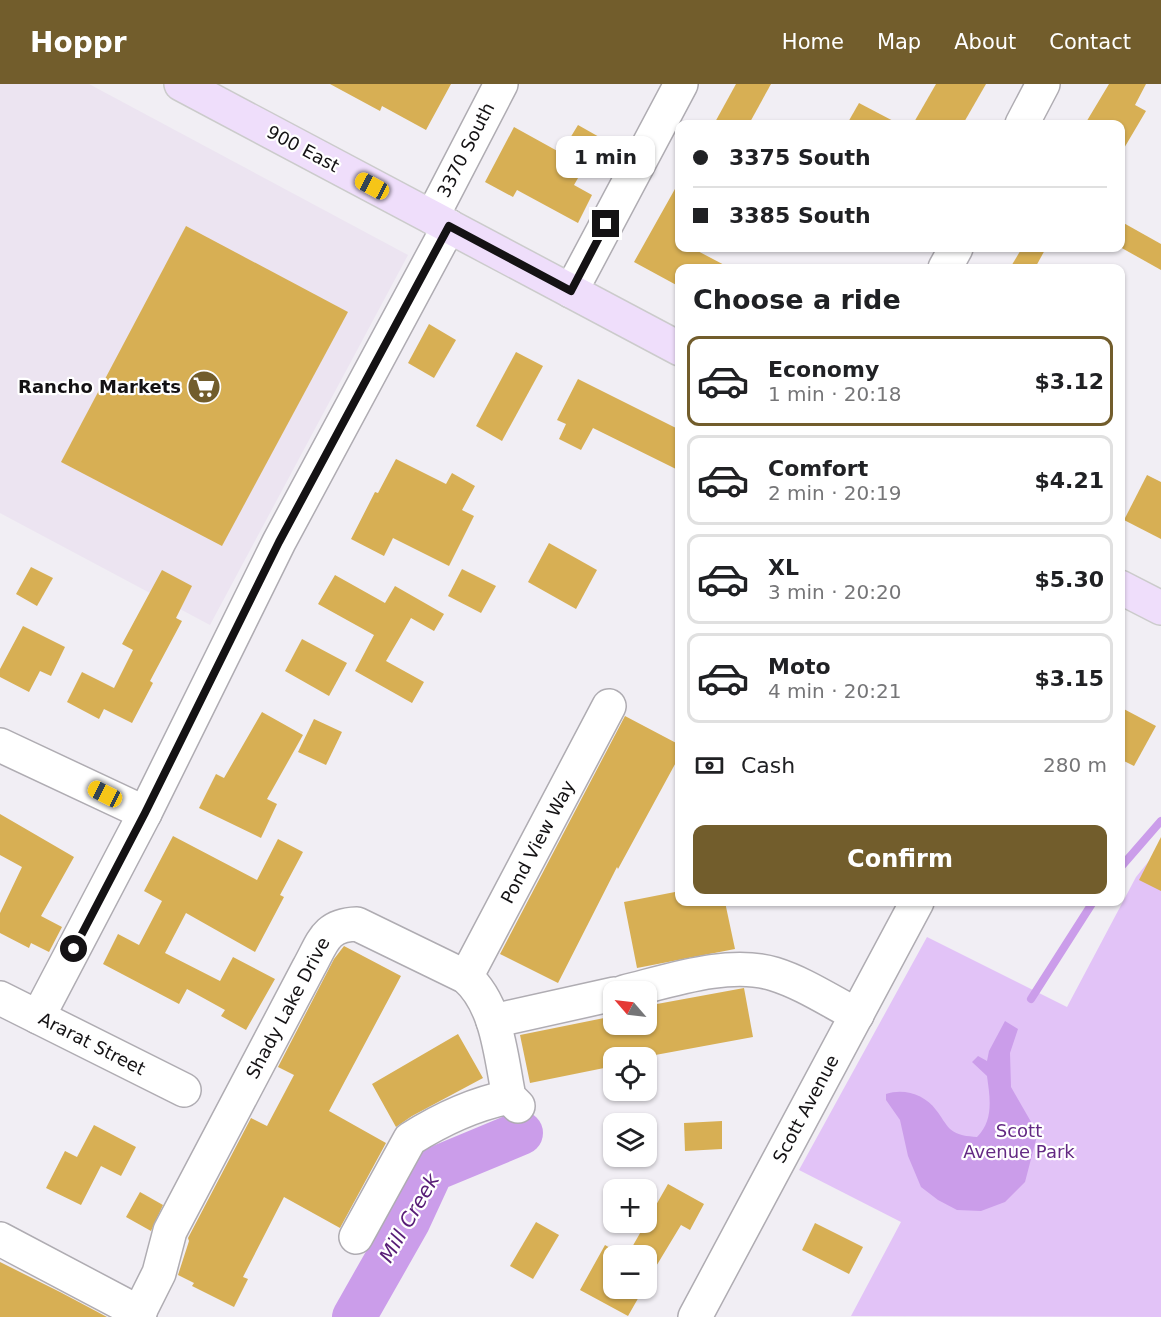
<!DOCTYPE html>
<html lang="en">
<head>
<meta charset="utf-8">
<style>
	body { margin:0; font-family:"DejaVu Sans",sans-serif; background:#f6f6f6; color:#202124; height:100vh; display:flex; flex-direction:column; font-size:22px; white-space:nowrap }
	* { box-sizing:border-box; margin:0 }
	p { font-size:20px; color:#757577 }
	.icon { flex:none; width:33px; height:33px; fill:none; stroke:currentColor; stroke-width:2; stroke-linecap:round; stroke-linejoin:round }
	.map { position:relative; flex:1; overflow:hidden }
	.drawer { position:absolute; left:675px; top:180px; width:450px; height:642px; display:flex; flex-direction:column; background:#fff; border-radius:12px; box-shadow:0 2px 4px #0004 }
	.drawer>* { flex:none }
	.top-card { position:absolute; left:675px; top:36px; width:450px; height:132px; border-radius:12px; box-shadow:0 2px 4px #0004; display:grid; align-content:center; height:132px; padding:0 18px; background:#fff }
	.needle { width:39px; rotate:298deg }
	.tools { position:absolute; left:603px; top:897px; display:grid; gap:12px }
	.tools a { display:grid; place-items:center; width:54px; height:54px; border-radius:12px; background:#fff; box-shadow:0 2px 4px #0004; font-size:30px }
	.end { position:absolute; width:27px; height:27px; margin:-14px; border:8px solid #141214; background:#fff; box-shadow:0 0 0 3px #fff }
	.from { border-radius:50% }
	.bubble { position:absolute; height:42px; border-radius:12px; background:#fff; box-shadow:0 2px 4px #0004; font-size:20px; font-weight:600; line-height:42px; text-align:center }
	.car { position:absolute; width:18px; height:36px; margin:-18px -9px; border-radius:8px; box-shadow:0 0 4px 2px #0007; background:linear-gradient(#f5c518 24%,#345 0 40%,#f5c518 0 76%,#345 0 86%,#f5c518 0) }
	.top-card b { display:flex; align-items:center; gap:21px; height:57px; font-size:22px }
	.top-card b+b { border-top:2px solid #e0e0e0 }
	.top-card i { width:15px; height:15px; background:#202124 }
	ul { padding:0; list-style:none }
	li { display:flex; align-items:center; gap:18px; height:90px; margin:0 12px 9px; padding:0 6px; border:3px solid #e0e0e0; border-radius:12px }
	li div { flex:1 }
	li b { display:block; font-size:22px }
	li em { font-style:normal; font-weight:600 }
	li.on { border-color:#725d2c }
	li>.icon { width:54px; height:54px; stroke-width:1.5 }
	h2 { padding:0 18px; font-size:27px; line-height:72px }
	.pay { display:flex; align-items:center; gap:15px; height:66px; padding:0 18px; font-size:22px }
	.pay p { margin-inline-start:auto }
	.action { display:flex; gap:12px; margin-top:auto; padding:12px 18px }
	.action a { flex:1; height:69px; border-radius:12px; background:#725d2c; color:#fff; font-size:24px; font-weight:600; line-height:69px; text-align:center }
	header { display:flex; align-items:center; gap:36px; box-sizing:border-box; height:84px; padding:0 30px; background:#725d2c; color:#fff }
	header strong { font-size:28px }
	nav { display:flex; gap:33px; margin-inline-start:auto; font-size:21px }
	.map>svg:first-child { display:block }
	.built { fill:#ece4f1 }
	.green { fill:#e2c3f7 }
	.water { fill:#cb9dea }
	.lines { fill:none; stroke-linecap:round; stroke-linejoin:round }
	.stream { stroke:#cb9dea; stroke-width:8 }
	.river { stroke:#cb9dea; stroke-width:44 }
	.building { fill:#d7af54 }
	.minor-casing { stroke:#afacb2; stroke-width:36 }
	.major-casing { stroke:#cbcbcb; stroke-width:36 }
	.minor { stroke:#fff; stroke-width:33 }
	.major { stroke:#efdefb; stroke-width:33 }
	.route { stroke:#141214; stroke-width:8 }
	.labels { text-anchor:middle; stroke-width:4.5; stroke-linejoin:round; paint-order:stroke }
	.street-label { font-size:18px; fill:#141214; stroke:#fff }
	.poi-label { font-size:18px; font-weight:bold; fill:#141214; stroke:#fff; text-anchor:end }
	.park-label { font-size:18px; fill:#632983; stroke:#fff }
	.water-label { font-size:20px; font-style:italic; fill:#571c76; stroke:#fff }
</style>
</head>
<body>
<header>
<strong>Hoppr</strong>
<nav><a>Home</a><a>Map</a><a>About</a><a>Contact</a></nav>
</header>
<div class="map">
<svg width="1161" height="1233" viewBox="0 0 1161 1233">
	<rect width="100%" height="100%" fill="#f1eef4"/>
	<polygon class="built" points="0,0 89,0 408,171 210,541 0,429"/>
	<polygon class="green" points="1161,762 1161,1233 851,1232 901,1138 799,1086 927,853 1067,923 1136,793"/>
	<path class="water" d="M1005,937L1018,945L1010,969L1011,1003L1034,1043L1036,1056L1025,1098L1005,1118L981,1127L957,1126L938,1116L921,1103L908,1072L900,1036L886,1016V1010C905,1004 925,1011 936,1026C941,1032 945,1040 950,1045C958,1052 967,1052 977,1053C994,1036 990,1014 987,992L972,978L978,972L987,977L989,967Z"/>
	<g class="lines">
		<g class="stream">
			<polyline points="1120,784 1161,737"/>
			<polyline points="1031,915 1093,818"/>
		</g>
		<polyline class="river" points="354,1233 408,1138 432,1086 521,1049"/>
	</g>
	<g class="building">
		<polygon points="330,0 451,0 426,46 382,22 380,27"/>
		<polygon points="736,0 771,0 749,40 714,40"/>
		<polygon points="936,0 986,0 963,40 913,40"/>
		<polygon points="1109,0 1146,0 1135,21 1146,27 1120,71 1120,40 1085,40"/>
		<polygon points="859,19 899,40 847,40"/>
		<polygon points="578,41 601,54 574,101 592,111 578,139 517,106 513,113 485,98 514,43 561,69"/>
		<polygon points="680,96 680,164 692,164 730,184 680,184 680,203 634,178"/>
		<polygon points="1120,137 1161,160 1161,186 1120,163"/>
		<polygon points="186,142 348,228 222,462 61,378"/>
		<polygon points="1022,164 1046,164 1035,184 1010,184"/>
		<polygon points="429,240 456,256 434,294 408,279"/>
		<polygon points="516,268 543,282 502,357 476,342"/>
		<polygon points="578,295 680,346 680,387 593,344 581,366 559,355 566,340 557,336"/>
		<polygon points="396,375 446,400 452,389 475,402 462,426 474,432 449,482 393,454 384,472 351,455 375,408 378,409"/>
		<polygon points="1147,391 1161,398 1161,455 1124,436"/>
		<polygon points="549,459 597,486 576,525 528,498"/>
		<polygon points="31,483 53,494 37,522 16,510"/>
		<polygon points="462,485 496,502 481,529 448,512"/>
		<polygon points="162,486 192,502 176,534 182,537 150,597 153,599 132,639 104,625 99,635 67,618 82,588 114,604 133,566 122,560"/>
		<polygon points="335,491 385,519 395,502 444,530 434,547 411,534 386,577 424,598 412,619 355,587 374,551 318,520"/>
		<polygon points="23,542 65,563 51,592 40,587 29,608 0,593 0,585"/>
		<polygon points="302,555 347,579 329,612 285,587"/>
		<polygon points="1120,623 1156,642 1134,682 1120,675"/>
		<polygon points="262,628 303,651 267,715 277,720 261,754 199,724 216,690 224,694"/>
		<polygon points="625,632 680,661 680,671 618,785 617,783 558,899 500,870"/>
		<polygon points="314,635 342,648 326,681 298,668"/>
		<polygon points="0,730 74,773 41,832 62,843 49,868 31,859 29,864 0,849 0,829 22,783 0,771"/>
		<polygon points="173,752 257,796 278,755 303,768 280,811 284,813 255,868 186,829 165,869 220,897 233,873 275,895 246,946 221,932 225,926 187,905 179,920 103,880 118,850 139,861 162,817 144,807"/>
		<polygon points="1161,753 1161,807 1139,796"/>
		<polygon points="680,807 680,818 725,818 735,865 637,884 624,818"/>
		<polygon points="344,862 401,892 329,1027 386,1059 340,1144 284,1113 243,1193 248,1195 234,1223 192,1202 194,1199 178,1191 189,1157 188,1154 251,1034 267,1042 294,991 278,983 334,875"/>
		<polygon points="744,904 753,953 639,974 614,974 614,982 530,999 520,951 614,932 614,940 646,940 646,922"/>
		<polygon points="458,950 483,994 412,1032 396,1043 372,1000"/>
		<polygon points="722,1037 722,1065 685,1067 684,1039"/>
		<polygon points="94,1041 136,1063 121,1092 101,1082 81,1121 46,1104 65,1067 77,1073"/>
		<polygon points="668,1100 704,1120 690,1146 681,1141 646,1199 646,1172 627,1172"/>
		<polygon points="140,1108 163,1121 151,1147 126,1133"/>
		<polygon points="536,1138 559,1151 533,1195 510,1182"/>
		<polygon points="815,1139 863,1163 849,1190 802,1166"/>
		<polygon points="605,1161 624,1172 614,1172 614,1204 644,1204 628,1232 580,1206"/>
		<polygon points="0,1178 60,1208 107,1233 0,1233"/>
	</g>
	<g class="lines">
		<defs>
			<g id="minor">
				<polyline points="1022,40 1043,0"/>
				<polyline points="432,133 501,0"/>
				<polyline points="945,184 956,164"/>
				<polyline points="571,207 681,0"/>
				<polyline points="0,661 145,729"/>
				<polyline points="466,893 609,622"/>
				<path d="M624,908C669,897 729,876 774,890C803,899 830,917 857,931"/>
				<polyline points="0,914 184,1006"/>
				<polyline points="38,933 145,729 279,458 449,142"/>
				<polyline points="493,937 614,910"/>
				<path d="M356,1153L410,1055C440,1036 474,1020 509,1013"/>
				<polyline points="0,1155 140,1229"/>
				<path d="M137,1233L159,1189L170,1147L309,883C323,858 325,841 357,840L466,893C498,921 501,974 509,1013L518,1022"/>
				<polyline points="695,1233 917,818"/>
			</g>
			<g id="major">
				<polyline points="181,0 680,265"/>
				<polyline points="1120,503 1161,524"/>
			</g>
		</defs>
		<use href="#minor" class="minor-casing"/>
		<use href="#major" class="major-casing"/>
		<use href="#minor" class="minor"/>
		<use href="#major" class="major"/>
	</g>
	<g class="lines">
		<polyline class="route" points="74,865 145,729 279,458 449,142 571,207 606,140"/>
	</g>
	<defs>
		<symbol id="supermarket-disc" viewBox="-11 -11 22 22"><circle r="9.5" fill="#725d2c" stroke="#fff"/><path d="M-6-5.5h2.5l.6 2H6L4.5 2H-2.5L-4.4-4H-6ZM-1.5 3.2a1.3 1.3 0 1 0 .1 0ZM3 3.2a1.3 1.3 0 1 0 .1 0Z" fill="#fff"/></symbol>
	</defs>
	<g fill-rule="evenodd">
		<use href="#supermarket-disc" x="185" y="284" width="38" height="38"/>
	</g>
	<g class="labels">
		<g class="street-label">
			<text transform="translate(303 65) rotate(28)" y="6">900 East</text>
			<text transform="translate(466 66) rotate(-63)" y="6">3370 South</text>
			<text transform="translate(538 758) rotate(-62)" y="6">Pond View Way</text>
			<text transform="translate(288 924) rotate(-62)" y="6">Shady Lake Drive</text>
			<text transform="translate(92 960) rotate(27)" y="6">Ararat Street</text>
			<text transform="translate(806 1025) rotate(-62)" y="6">Scott Avenue</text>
		</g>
		<g class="poi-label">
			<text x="181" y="309">Rancho Markets</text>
		</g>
		<g class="park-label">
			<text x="1019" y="1053">Scott<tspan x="1019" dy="21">Avenue Park</tspan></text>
		</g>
		<g class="water-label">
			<text transform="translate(409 1134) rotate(-60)" y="7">Mill Creek</text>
		</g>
	</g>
</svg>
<div class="tools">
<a><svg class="needle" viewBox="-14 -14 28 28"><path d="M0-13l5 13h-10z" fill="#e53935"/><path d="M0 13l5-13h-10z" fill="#757577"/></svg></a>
<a><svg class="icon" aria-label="locate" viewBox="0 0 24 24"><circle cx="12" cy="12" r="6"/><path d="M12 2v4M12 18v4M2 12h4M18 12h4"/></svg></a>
<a><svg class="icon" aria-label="layers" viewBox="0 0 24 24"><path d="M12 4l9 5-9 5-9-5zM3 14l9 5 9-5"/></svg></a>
<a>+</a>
<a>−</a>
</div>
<i class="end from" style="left:74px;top:865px"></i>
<i class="end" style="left:606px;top:140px"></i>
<div class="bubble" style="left:556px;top:52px;width:99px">1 min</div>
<i class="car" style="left:372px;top:102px;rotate:298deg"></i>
<i class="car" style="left:105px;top:710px;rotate:297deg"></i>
<div class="top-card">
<b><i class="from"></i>3375 South</b>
<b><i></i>3385 South</b>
</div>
<section class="drawer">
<h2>Choose a ride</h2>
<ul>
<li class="on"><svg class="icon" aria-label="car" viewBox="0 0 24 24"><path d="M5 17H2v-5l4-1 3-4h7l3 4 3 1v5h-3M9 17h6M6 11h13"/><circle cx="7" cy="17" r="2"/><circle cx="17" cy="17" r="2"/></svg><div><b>Economy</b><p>1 min · 20:18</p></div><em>$3.12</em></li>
<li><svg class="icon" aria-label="car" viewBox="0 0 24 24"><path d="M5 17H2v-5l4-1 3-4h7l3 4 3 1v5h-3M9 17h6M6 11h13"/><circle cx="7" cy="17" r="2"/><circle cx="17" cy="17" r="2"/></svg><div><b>Comfort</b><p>2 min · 20:19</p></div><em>$4.21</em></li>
<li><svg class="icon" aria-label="car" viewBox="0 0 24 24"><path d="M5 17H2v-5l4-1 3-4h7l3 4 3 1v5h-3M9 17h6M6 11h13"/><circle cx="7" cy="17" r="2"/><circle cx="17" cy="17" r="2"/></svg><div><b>XL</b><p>3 min · 20:20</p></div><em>$5.30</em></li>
<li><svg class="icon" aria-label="car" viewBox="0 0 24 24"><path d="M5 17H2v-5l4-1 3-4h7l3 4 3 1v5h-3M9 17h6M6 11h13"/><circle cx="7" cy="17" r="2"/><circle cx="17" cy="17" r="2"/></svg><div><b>Moto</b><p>4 min · 20:21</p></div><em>$3.15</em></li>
</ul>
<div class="pay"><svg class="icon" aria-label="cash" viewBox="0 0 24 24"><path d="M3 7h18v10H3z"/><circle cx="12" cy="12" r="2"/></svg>Cash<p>280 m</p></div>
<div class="action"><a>Confirm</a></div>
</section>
</div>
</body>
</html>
